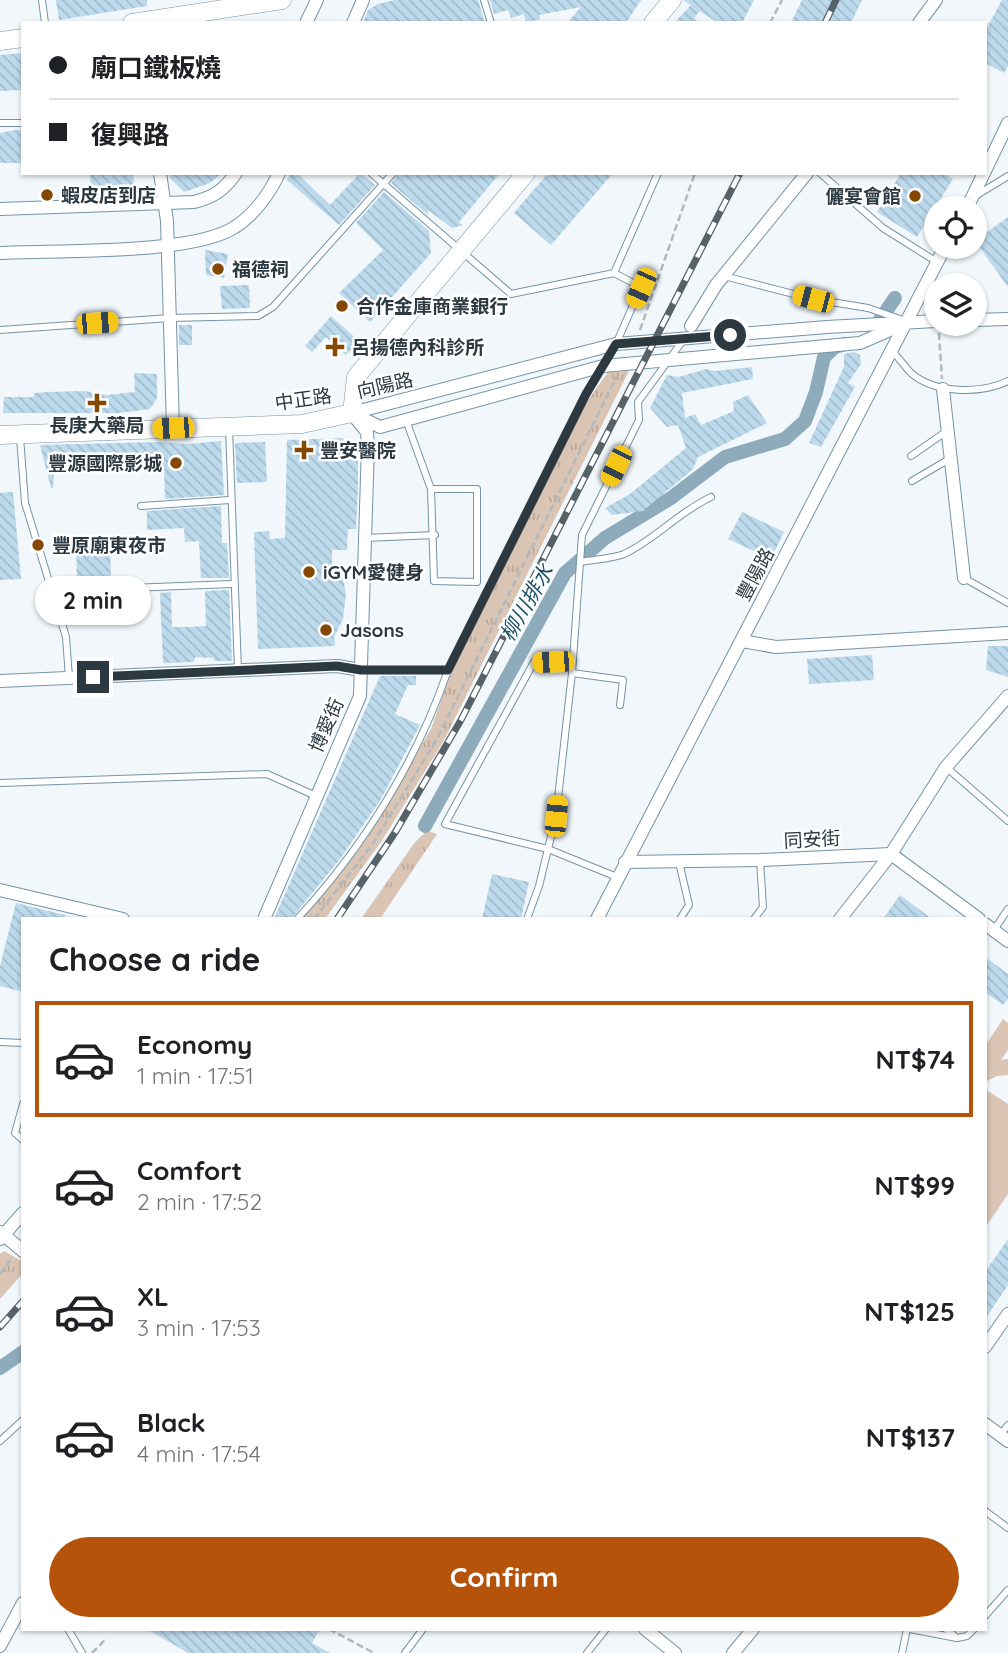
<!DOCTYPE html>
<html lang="en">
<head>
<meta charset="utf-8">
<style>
	body { margin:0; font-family:Quicksand,"Noto Sans TC",sans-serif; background:#f2f2f2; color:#202124; height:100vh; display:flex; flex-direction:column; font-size:26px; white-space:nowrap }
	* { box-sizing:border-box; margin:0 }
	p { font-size:23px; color:#757577 }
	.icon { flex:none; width:38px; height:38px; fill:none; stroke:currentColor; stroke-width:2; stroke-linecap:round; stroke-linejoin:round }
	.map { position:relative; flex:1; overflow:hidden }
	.details { position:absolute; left:21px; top:917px; width:966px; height:714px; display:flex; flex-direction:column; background:#fff; border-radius:0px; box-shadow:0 2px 5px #0004 }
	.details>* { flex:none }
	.hud { position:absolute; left:21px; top:21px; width:966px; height:154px; border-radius:0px; box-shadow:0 2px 5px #0004; display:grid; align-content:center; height:154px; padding:0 28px; background:#fff }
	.tools { position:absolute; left:924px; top:196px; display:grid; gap:14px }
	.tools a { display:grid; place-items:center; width:63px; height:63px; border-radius:50%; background:#fff; box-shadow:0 2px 5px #0004; font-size:35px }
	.end { position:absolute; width:32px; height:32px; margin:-16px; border:9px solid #2c3941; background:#fff; box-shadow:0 0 0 4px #fff }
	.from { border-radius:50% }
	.bubble { position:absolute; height:49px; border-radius:24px; background:#fff; box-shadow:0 2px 5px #0004; font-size:23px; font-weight:700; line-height:49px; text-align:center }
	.car { position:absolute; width:21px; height:42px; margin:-21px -10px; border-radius:9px; box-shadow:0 0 5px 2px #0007; background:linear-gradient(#f5c518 24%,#345 0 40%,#f5c518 0 76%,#345 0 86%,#f5c518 0) }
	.hud b { display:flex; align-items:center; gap:24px; height:66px; font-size:26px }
	.hud b+b { border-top:2px solid #e0e0e0 }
	.hud i { width:18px; height:18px; background:#202124 }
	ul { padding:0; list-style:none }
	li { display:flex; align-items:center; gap:21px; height:116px; margin:0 14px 10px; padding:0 14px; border:4px solid transparent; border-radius:0px }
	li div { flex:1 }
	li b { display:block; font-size:26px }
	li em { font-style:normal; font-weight:700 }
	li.active { border-color:#b45309 }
	li>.icon { width:63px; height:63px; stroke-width:1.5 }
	h2 { padding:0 28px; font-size:32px; line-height:84px }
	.primary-button { display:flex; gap:14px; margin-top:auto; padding:14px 28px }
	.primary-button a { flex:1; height:80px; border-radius:42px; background:#b45309; color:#fff; font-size:28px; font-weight:700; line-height:80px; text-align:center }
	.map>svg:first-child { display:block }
	.grass { fill:#dac4b3 }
	.park { fill:url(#park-tufts) }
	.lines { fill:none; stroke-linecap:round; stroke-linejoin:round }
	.canal { stroke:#8eabbc; stroke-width:14 }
	.building { fill:url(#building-back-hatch) }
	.lane-casing { stroke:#7594a6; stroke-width:8 }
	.street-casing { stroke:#7594a6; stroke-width:14 }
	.secondary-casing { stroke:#7594a6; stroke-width:19 }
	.path { stroke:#b1b9be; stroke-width:2.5; stroke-dasharray:7 3.5; stroke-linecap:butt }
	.lane { stroke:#fff; stroke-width:6 }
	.street { stroke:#fff; stroke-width:12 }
	.secondary { stroke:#fff; stroke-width:18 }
	.rail-casing { stroke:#566168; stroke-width:7 }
	.rail { stroke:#fff; stroke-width:4.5; stroke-dasharray:13; stroke-linecap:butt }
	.route { stroke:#2c3941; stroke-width:9 }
	.poi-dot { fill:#844802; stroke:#fff; stroke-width:2.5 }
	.labels { text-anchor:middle; stroke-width:5; stroke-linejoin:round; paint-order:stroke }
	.poi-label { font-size:19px; font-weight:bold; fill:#2c3941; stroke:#fff; text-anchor:start }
	.street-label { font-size:19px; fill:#2c3941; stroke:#fff }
	.water-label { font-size:21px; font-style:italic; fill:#194e68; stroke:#fff }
</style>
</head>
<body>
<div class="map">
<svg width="1008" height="1653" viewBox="0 0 1008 1653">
	<defs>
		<pattern id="park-tufts" width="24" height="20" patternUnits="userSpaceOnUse" patternTransform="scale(1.75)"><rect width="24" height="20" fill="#dac4b3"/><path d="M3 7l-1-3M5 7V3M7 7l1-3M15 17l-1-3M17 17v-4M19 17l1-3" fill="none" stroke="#bba99b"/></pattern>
		<pattern id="building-back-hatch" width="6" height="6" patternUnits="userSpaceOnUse" patternTransform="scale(1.75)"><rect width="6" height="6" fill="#bcdaec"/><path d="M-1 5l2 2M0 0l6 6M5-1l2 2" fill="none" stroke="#a2bccc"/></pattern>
	</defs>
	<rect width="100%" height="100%" fill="#f1f7fb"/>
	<g class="grass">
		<polygon points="1003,1019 1008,1023 1008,1050 1001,1060 1008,1059 1008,1075 997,1076 985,1082 985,1046"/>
		<polygon points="985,1089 1008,1104 1008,1194 985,1228"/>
	</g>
	<g class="park">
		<polygon points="629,371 443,742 381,842 325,919 302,919 368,835 431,729 450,675 588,400 608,372"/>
		<polygon points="427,831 437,834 380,919 361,919 415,842"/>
		<polygon points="4,1251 23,1262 23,1273 0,1299 0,1254"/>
	</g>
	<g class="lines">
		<g class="canal">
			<polyline points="876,326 895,298"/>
			<polyline points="425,826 565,573 605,538 671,498 725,457 785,439 805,421 816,392 824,357 835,347 845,344"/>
			<polyline points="0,1368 23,1352"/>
		</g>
	</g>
	<g class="building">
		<polygon points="56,0 147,0 147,6 59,20"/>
		<polygon points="395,0 478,0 485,23 363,23 368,10 378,4"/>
		<polygon points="490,0 641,0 626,23 567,23 581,7 539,15 540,19 526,23 524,14 511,18 508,10 494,14"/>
		<polygon points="683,0 754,0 742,23 718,23 700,11 694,18 700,23 674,23 691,5"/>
		<polygon points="802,0 862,0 851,23 791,23"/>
		<polygon points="1002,0 1008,0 1008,66 1004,73 985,63 985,31"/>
		<polygon points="23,53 23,90 0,91 0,55"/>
		<polygon points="16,130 23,130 23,163 0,163 0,133"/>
		<polygon points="90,173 133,173 135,194 91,196"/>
		<polygon points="169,173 222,173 210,183 184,192 170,178"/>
		<polygon points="291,173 297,173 330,205 360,173 375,185 339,225 287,180"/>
		<polygon points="399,173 500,173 459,222 463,225 452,228 428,210 428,215 391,183"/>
		<polygon points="548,173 613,173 551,245 514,213"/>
		<polygon points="901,173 943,173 953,179 917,237 877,212"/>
		<polygon points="384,192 429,231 431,253 370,322 339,293 383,250 356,223"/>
		<polygon points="1008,217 1008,287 975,241"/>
		<polygon points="205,250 228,254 224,278 206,275"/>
		<polygon points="249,285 250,308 222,309 220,286"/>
		<polygon points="331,316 359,341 346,355 326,337 312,352 305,346"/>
		<rect x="179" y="325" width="13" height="20"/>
		<polygon points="854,352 860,355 861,364 848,383 855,387 821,447 809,443 844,367 844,354"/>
		<polygon points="752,367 753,379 682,393 685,418 695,414 701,425 734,411 733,402 748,395 767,423 698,457 693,469 643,511 612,515 605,508 630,494 686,448 678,425 667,427 650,408 667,375 679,377 706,369 715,371"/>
		<polygon points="134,373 157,374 157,398 150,409 118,413 3,413 4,397 34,397 34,393 48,392 84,391 107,395 135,392"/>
		<polygon points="342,438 358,452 358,486 356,529 348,529 347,550 332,550 332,565 343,578 346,594 343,619 334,637 335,646 258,649 254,532 269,531 270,539 285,538 287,440"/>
		<polygon points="221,441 224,495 165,499 164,466 144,466 135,462 55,461 53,488 51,488 40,445 159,442 187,444"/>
		<polygon points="265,442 267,482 237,483 235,443"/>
		<polygon points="13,492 21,579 0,580 0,493"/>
		<polygon points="221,506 222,543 227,543 229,578 201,578 199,541 185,542 184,528 147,530 147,511"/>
		<polygon points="742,512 784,532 771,559 728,539"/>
		<polygon points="110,542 111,579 77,580 76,543"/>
		<polygon points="229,590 232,661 214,661 214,658 195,657 194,662 163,663 160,593 171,592 172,627 188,627 206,626 205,591"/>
		<polygon points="988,646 1008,646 1008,677 986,670"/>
		<polygon points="872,655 874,680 809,684 807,659"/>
		<polygon points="380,676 416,676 416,685 408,685 395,714 420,725 381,799 340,859 291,919 274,919"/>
		<polygon points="492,874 529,882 521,919 482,919"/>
		<polygon points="900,895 932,919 883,919"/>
		<polygon points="16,903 65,915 64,919 23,919 23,992 0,986 0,966"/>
		<polygon points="985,957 1008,974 1008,999 1003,1005 985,992"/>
		<polygon points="1008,1239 1008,1285 985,1319 985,1272"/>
		<polygon points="147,1629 320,1629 312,1643 330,1653 188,1653"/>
	</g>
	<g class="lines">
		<defs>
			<g id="lane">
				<polyline points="42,0 45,23"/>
				<polyline points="484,0 491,23"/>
				<polyline points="0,123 23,123"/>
				<polyline points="371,173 511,294 614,273 658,173"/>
				<polyline points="820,173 883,228 937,262"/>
				<polyline points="977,195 1008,176"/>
				<polyline points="724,276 813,299 868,308 900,319"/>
				<polyline points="0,330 170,318 258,316 273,307 393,173"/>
				<path d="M893,352C899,358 905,367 911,373C935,394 981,394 1008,381"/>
				<polyline points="406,420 431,489 434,581 477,582 477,489 431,489"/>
				<polyline points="229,428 238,670"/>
				<polyline points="20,437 25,503 66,637 69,678"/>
				<polyline points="911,456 947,431"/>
				<polyline points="912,481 951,458"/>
				<polyline points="141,506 230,500"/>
				<polyline points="365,538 435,535"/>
				<path d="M581,562C595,559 612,559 624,554C656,539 677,513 711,497"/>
				<polyline points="964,578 1008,603"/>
				<polyline points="53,591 232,584"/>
				<polyline points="573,661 534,662 445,824 548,849 617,877"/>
				<polyline points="361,670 448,670 588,390 616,344 641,287 614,273"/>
				<polyline points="572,673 623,680 620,705"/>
				<polyline points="946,767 1008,821"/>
				<polyline points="0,783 267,774 316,796"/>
				<polyline points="679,862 689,905 680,919"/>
				<path d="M297,919C363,848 417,761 448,670"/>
				<polyline points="527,919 539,886 556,816 572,673 582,535 639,420 638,402 684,339"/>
				<polyline points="754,919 763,907 760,860"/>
				<polyline points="994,930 1008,909"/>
				<polyline points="0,1042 23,1043"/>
				<polyline points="23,1104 15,1133 23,1140"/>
				<polyline points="1000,1435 1008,1425"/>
				<polyline points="0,1441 23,1420"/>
				<polyline points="985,1511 1008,1528"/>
				<polyline points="985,1616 1008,1590"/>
				<polyline points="68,1629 82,1653"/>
				<polyline points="910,1629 957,1638"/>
				<polyline points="946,1629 957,1638 967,1636 974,1629"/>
				<polyline points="405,1653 423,1629"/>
				<polyline points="587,1653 606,1629"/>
				<polyline points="902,1653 907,1629"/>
			</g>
			<g id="street">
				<polyline points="306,23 317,0"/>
				<polyline points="353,23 363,0"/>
				<polyline points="919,23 936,0"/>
				<polyline points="985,171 1008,123"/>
				<polyline points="160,173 167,221 173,428"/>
				<polyline points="967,208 984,173"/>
				<path d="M0,209L194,202C214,197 224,190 236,173"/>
				<path d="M0,253C55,250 193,255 235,227C254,215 270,193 279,173"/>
				<polyline points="975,320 1008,319"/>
				<polyline points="691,326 716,285 807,173"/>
				<polyline points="943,389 964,578"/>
				<polyline points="352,413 616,344 827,327 936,321"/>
				<polyline points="352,413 380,427 603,366 860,343 899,326"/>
				<polyline points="742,641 776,647 1008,633"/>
				<polyline points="0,681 337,666 361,670"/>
				<polyline points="625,862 760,860 891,854 979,919"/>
				<polyline points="0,890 123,919"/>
				<polyline points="264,919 360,696 368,446 367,432 354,416"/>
				<polyline points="597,919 945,247"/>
				<polyline points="840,919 891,854 946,767 1008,696"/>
				<polyline points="985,924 1008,941"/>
				<polyline points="0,1232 23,1251"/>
				<polyline points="0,1239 23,1213"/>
				<polyline points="985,1347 1008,1314"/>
				<polyline points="985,1424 1008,1441"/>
				<polyline points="645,1629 675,1653"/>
				<polyline points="0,1646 23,1603"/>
				<polyline points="733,1653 753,1629"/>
			</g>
			<g id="secondary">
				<polyline points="132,23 282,0"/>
				<polyline points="653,23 672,0"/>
				<polyline points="0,41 23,38"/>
				<polyline points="0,435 302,424 352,413 356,377 526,173"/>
			</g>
		</defs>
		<use href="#lane" class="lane-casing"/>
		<use href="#street" class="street-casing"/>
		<use href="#secondary" class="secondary-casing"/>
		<g class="path">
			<polyline points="770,23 782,0"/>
			<polyline points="640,330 695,173"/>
			<polyline points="939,333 942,379"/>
			<polyline points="314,919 372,845 437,739 617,376"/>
			<polyline points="0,1274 13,1257"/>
			<polyline points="329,1629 374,1653"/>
			<polyline points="92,1653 107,1638"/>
		</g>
		<use href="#lane" class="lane"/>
		<use href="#street" class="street"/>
		<use href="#secondary" class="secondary"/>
		<defs>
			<g id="rail">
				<polyline points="825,23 836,0"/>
				<polyline points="337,919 396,831 461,720 740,173"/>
				<polyline points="0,1327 23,1301"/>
			</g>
		</defs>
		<use href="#rail" class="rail-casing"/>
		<use href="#rail" class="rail"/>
	</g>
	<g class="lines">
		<polyline class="route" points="93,677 337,666 361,670 448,670 586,394 616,344 730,335"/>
	</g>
	<g class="poi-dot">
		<circle cx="47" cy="195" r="7"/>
		<circle cx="915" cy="196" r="7"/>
		<circle cx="218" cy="269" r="7"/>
		<circle cx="342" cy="306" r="7"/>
		<path d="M331.5 336.5h7v7h7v7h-7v7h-7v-7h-7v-7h7z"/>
		<path d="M93.5 392.5h7v7h7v7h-7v7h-7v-7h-7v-7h7z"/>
		<path d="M300.5 439.5h7v7h7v7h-7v7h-7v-7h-7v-7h7z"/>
		<circle cx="176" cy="463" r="7"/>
		<circle cx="38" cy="545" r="7"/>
		<circle cx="309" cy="572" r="7"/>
		<circle cx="326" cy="630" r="7"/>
	</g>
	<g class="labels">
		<g class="poi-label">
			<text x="61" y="202">蝦皮店到店</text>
			<text x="901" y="203" text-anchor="end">儷宴會館</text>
			<text x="232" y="276">福德祠</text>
			<text x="356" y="313">合作金庫商業銀行</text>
			<text x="351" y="354">呂揚德內科診所</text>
			<text x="97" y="432" text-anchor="middle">長庚大藥局</text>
			<text x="320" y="457">豐安醫院</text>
			<text x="162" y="470" text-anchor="end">豐源國際影城</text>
			<text x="52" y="552">豐原廟東夜市</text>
			<text x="323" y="579">iGYM愛健身</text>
			<text x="340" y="637">Jasons</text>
		</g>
		<g class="street-label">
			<text transform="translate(385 385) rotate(-13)" y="7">向陽路</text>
			<text transform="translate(303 399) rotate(-8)" y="7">中正路</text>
			<text transform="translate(755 574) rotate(-62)" y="7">豐陽路</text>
			<text transform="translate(326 725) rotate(-66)" y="7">博愛街</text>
			<text transform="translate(812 839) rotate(-3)" y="7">同安街</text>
		</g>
		<g class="water-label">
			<text transform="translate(527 603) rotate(-60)" y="7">柳川排水</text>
		</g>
	</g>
</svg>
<div class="tools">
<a><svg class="icon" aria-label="locate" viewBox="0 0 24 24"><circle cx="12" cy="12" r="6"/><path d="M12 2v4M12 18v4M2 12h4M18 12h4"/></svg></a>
<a><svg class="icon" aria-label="layers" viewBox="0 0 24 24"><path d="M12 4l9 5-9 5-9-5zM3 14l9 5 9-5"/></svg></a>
</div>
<i class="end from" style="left:730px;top:335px"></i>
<i class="end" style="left:93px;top:677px"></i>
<div class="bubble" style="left:35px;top:576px;width:116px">2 min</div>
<i class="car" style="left:641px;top:288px;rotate:204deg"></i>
<i class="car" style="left:813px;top:299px;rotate:285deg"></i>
<i class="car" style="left:97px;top:323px;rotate:86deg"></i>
<i class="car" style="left:173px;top:428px;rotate:268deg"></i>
<i class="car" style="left:616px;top:466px;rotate:206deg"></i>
<i class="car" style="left:553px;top:662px;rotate:268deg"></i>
<i class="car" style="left:556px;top:816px;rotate:5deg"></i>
<div class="hud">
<b><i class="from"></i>廟口鐵板燒</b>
<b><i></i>復興路</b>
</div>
<section class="details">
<h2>Choose a ride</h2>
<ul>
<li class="active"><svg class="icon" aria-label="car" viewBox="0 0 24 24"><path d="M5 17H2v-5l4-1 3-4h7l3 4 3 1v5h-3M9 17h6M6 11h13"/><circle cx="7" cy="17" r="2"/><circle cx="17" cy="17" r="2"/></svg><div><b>Economy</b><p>1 min · 17:51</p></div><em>NT$74</em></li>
<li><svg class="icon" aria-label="car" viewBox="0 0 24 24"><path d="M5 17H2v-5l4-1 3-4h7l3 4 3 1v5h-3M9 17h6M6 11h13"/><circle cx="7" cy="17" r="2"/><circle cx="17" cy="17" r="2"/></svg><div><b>Comfort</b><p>2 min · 17:52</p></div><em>NT$99</em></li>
<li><svg class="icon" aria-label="car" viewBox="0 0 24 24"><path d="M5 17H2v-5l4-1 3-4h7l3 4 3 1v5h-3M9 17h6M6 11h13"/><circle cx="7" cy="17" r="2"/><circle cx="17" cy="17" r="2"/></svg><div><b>XL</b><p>3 min · 17:53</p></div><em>NT$125</em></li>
<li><svg class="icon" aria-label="car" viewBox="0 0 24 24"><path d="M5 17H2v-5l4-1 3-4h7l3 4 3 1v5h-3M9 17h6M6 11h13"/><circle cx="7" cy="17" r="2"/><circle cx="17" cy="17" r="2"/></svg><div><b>Black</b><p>4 min · 17:54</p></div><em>NT$137</em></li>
</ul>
<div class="primary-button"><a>Confirm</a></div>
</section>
</div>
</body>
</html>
